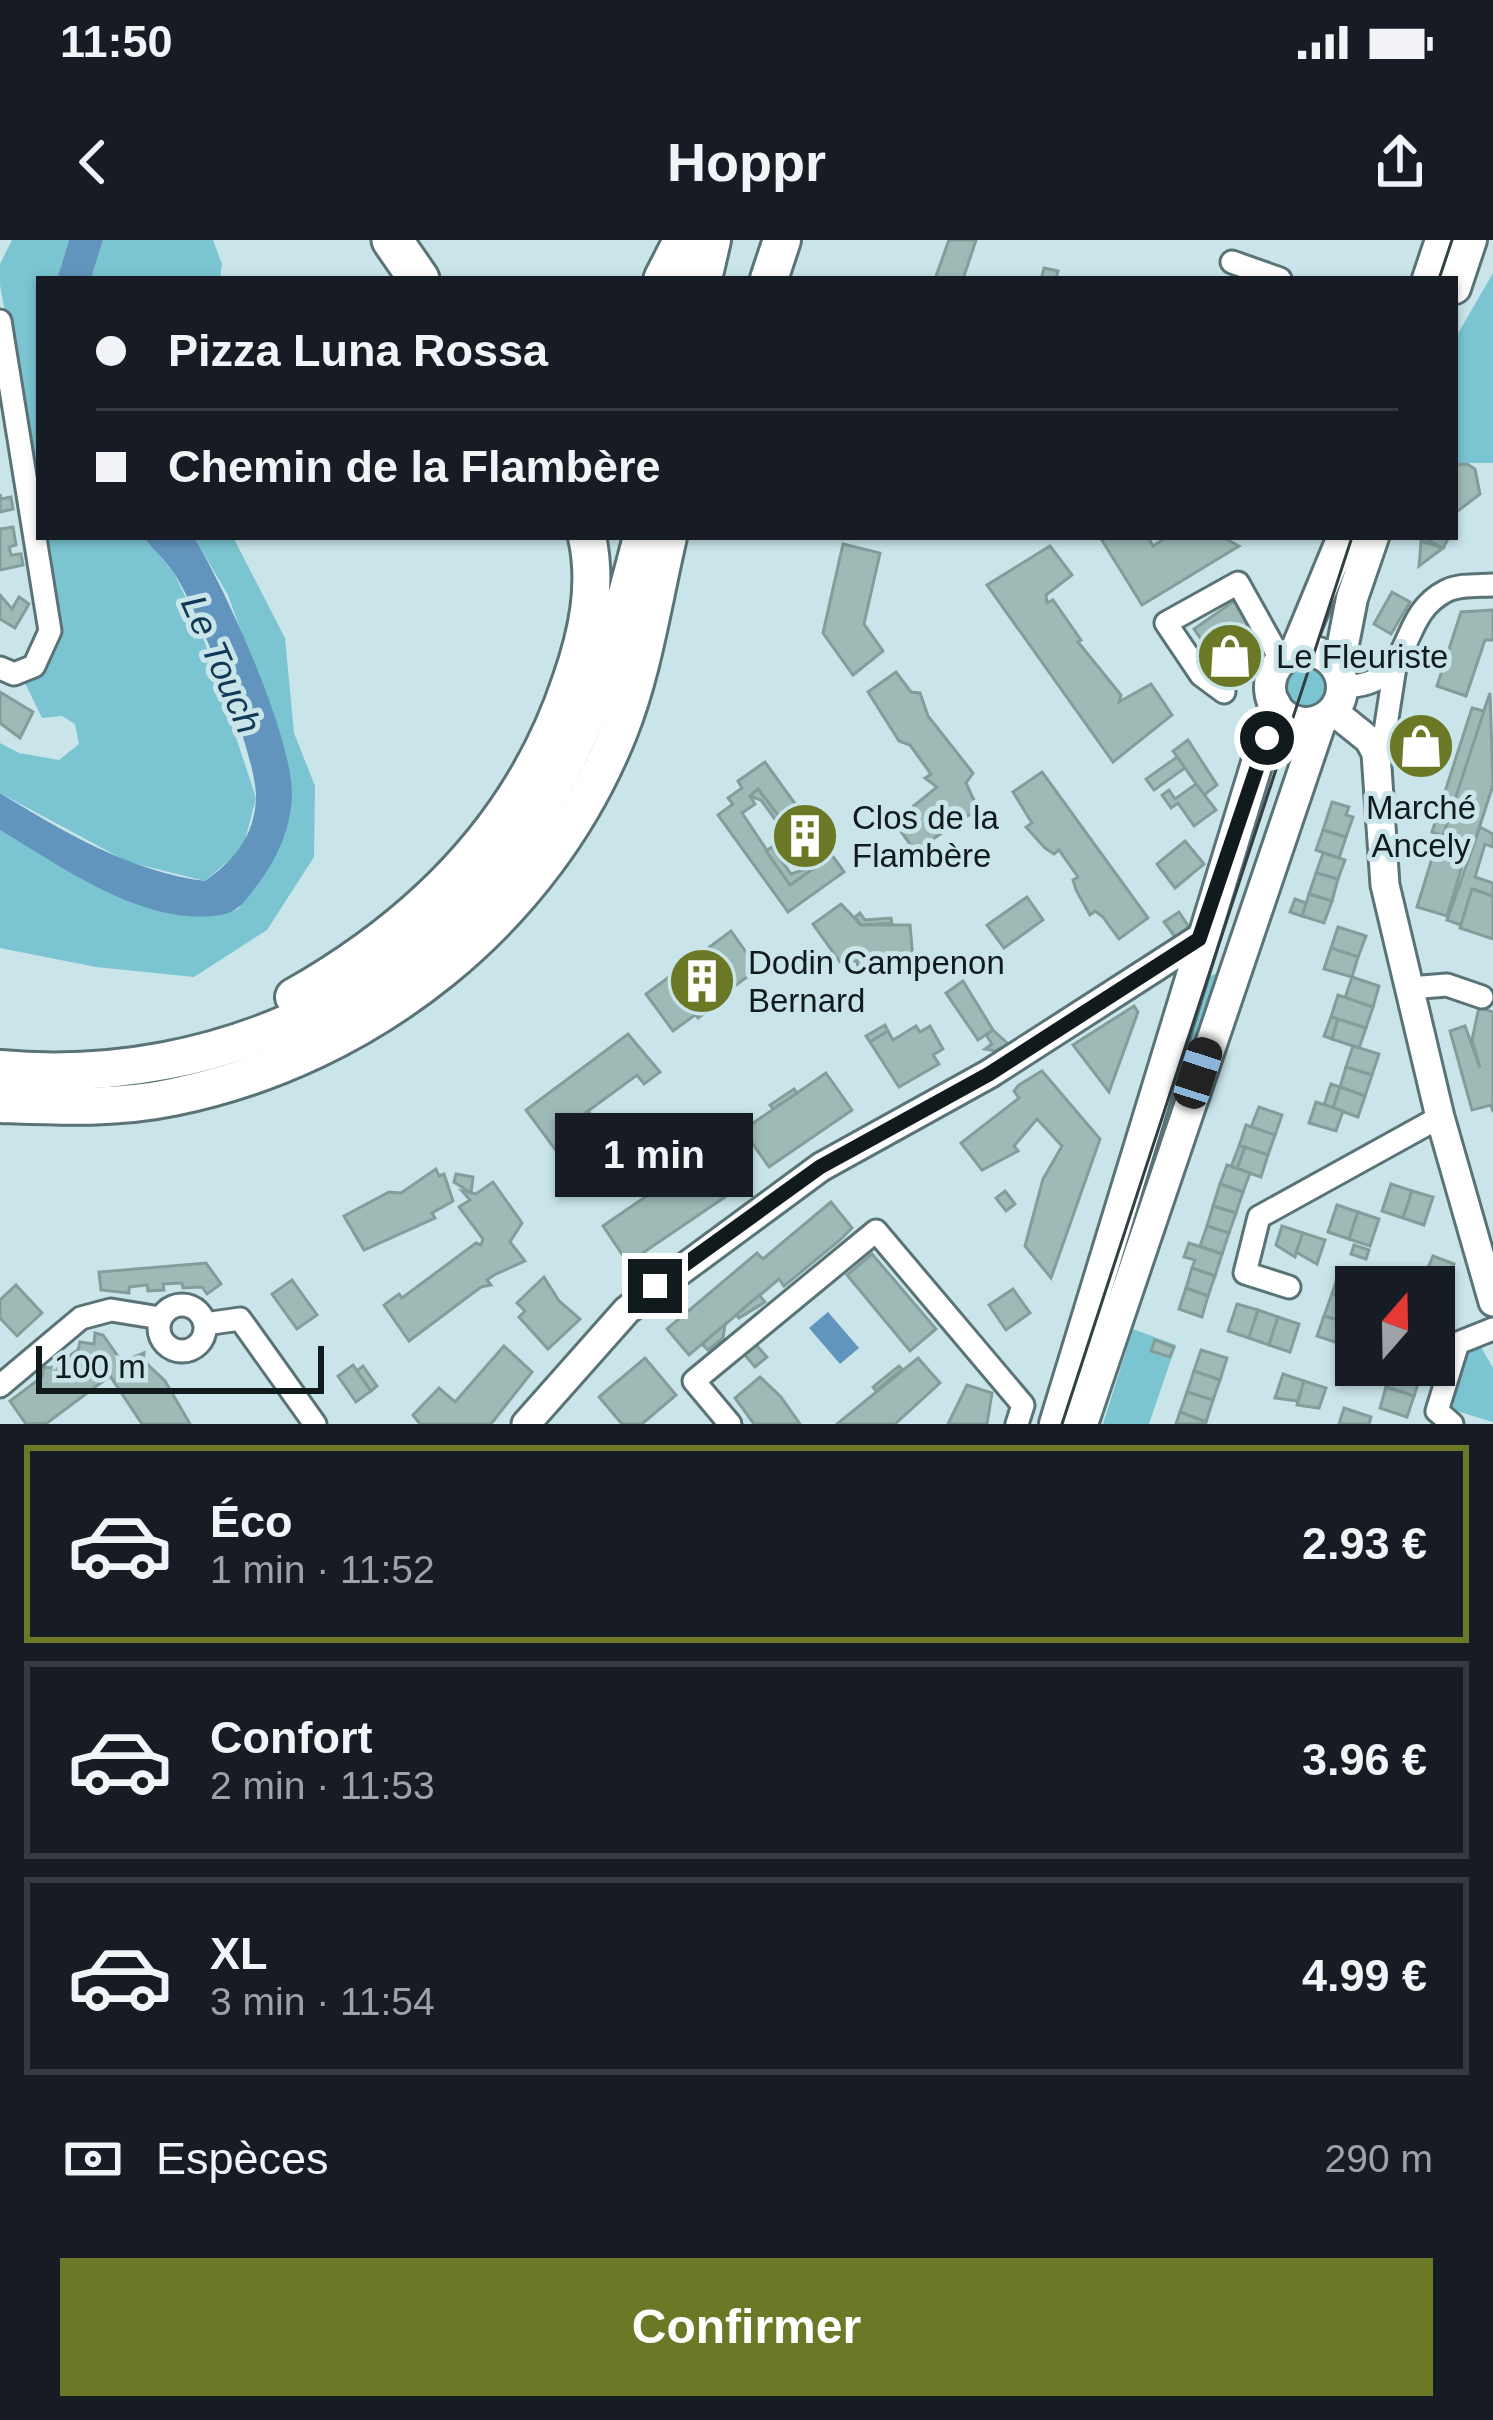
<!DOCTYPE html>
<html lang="fr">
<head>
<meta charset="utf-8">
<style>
	body { margin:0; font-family:Arial,sans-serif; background:#20242c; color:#f1f3f6; height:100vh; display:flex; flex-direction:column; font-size:45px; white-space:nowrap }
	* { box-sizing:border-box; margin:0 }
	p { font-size:39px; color:#9ea1a6 }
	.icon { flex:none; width:66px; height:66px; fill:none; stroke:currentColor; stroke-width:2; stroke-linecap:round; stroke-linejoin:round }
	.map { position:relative; height:1184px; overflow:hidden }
	.panel { display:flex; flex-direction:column; background:#171b24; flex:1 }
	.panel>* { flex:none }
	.guide { position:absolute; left:36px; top:36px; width:1422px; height:264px; border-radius:0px; box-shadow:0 3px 9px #0004; display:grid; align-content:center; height:264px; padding:0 60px; background:#171b24 }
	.needle { width:78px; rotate:20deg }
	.buttons { position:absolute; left:1335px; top:1026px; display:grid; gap:24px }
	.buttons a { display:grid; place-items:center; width:120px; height:120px; border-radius:0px; background:#171b24; box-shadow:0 3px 9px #0004; font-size:60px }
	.scale { position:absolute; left:36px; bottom:30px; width:288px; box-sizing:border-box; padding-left:12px; border:6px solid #111b1d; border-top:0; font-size:33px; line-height:42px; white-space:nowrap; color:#111b1d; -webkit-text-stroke:9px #c9e5ea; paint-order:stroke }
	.end { position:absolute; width:54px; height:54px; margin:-27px; border:15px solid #111b1d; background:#fff; box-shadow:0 0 0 6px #fff }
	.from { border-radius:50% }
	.bubble { position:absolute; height:84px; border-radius:0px; background:#171b24; box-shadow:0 3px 9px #0004; font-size:39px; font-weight:700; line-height:84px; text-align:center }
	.car { position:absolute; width:36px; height:72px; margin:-36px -18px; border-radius:15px; box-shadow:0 0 9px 3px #0007; background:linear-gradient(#222 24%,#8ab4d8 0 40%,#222 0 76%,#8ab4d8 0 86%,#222 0) }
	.guide b { display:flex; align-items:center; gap:42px; height:114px; font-size:45px }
	.guide b+b { border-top:3px solid #363941 }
	.guide i { width:30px; height:30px; background:#f1f3f6 }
	ul { padding:21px 0 0; list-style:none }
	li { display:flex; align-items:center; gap:36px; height:198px; margin:0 24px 18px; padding:0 36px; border:6px solid #363941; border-radius:0px }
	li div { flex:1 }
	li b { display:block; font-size:45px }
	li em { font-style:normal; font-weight:700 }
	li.on { border-color:#6b7825 }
	li>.icon { width:108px; height:108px; stroke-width:1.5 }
	.pay { display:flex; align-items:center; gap:30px; height:132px; padding:0 60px; font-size:45px }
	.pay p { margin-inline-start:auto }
	.action { display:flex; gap:24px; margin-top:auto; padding:24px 60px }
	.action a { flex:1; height:138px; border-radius:0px; background:#6b7825; color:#fff; font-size:48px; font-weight:700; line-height:138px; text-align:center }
	.status { display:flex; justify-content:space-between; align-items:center; height:84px; padding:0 60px; background:#171b24; direction:ltr }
	.status svg { height:33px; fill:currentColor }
	header { display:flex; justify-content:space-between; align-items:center; height:156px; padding:0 60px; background:#171b24; font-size:54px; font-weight:700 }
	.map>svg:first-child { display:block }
	.green { fill:#7ac5d1 }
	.water { fill:#6295be }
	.building { fill:#9ebab7; stroke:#839d9b; stroke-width:3; fill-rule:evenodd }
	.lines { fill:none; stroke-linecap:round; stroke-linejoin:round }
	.minor-casing { stroke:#5a7377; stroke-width:27 }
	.tertiary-casing { stroke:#5a7377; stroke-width:33 }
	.secondary-casing { stroke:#5a7377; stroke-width:36 }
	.trunk-casing { stroke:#5a7377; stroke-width:42 }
	.motorway-casing { stroke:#5a7377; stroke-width:45 }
	.minor { stroke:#fff; stroke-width:21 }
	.tertiary { stroke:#fff; stroke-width:27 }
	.secondary { stroke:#fff; stroke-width:30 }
	.trunk { stroke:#fff; stroke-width:36 }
	.motorway { stroke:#fff; stroke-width:39 }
	.tram { stroke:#334043; stroke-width:3 }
	.route { stroke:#111b1d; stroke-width:15 }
	.labels { text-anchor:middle; stroke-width:10; stroke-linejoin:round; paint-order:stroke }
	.poi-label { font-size:33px; fill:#111b1d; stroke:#c9e5ea; text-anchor:start }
	.water-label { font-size:36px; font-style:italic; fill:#113956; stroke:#c9e5ea }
</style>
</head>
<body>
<div class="status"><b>11:50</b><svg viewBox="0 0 49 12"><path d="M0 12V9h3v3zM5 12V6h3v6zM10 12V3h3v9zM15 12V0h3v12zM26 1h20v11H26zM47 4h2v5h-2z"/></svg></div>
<header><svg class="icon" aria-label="back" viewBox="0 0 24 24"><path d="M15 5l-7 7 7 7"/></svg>Hoppr<svg class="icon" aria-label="share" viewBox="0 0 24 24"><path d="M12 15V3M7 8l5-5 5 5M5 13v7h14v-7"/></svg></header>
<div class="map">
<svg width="1493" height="1184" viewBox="0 0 1493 1184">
	<rect width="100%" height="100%" fill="#c9e5ea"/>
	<g class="green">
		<polygon points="12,0 69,0 57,39 39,39 39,257 0,45 0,24"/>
		<polygon points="103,0 213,0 222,24 220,39 91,39"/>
		<polygon points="1493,33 1493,223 1455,223 1456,97"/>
		<path d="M46,297H144L174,333L199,385L256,558L243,608L205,641L128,622L0,553V503L19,513L59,520L79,504L75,484L62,476L42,478L25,443C71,391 56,360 46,297Z"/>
		<polygon points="194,297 233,297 285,398 294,493 315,546 314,617 267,690 194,737 96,727 0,708 0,590 137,663 181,674 220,675 238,669 266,632 283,508 228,355"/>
		<circle cx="1305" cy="447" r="23"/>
		<polygon points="1223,731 1078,1184 1060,1184 1202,739"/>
		<polygon points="1133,1089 1176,1105 1149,1184 1103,1184"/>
		<polygon points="1481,1107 1493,1128 1493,1182 1450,1169 1468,1112"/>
	</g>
	<g class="water">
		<polygon points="69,0 103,0 91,39 57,39"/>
		<path d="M144,297H194C226,351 292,494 292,555C291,586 279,615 261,640C249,655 241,672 221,675C143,687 63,627 0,590V553C62,591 131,632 205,641C234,620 254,597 256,559C258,518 198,369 174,333C165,320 153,310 144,297Z"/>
		<polygon points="828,1072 859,1108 840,1124 809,1088"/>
	</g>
	<g class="building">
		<polygon points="949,0 976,0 963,39 935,39"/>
		<polygon points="1044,28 1058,31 1056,39 1041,39"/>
		<polygon points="1467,224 1475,229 1480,254 1455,273 1455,225"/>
		<polygon points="0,254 1,259 11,257 13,269 0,272"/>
		<polygon points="13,287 16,305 9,307 11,315 21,314 23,325 0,330 0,289"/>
		<polygon points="1100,297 1148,297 1153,306 1167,297 1222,297 1239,306 1142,365"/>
		<polygon points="1422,297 1449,297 1443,308"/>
		<polygon points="1421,301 1443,308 1419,326 1420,316"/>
		<polygon points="843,304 880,313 864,384 883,411 853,435 823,393"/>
		<polygon points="1050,306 1072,335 1046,355 1047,363 1053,360 1081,400 1078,402 1121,455 1119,462 1151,444 1172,475 1113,522 987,345"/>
		<polygon points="1392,352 1410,362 1391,394 1374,384"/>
		<polygon points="0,355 12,369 19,357 29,364 15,388 0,379"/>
		<polygon points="1234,361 1258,396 1222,428 1194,389"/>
		<polygon points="1493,370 1493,400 1485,400 1466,456 1437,446 1461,372"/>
		<polygon points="896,432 911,452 920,453 928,476 973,533 966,543 978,569 915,611 894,582 937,547 925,538 931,534 910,505 899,501 868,452"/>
		<polygon points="0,452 33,472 20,498 0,483"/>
		<polygon points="1490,453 1493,545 1473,607 1440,595"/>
		<polygon points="1472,468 1484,471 1443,596 1432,592"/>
		<polygon points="1188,500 1217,545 1204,555 1173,511"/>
		<polygon points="1177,517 1185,528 1154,550 1146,539"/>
		<path d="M765,522L844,632L788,672L718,575L733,564L728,558L742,548L738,541ZM758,549L817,626L790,645L742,573L755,564L750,556Z"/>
		<polygon points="1042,532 1148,678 1119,699 1103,677 1095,671 1090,675 1076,650 1073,640 1078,637 1059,610 1054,614 1045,608 1026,587 1032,583 1013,552"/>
		<polygon points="1196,544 1216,570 1194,586 1178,563 1171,568 1162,555 1169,550 1175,559"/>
		<polygon points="758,549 817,626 790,645 766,611 772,607 791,634 806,629 807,623 761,560 750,556"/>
		<polygon points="1332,562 1349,567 1346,575 1353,577 1346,597 1323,590"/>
		<polygon points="1480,587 1493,594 1493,607 1485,604 1475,637 1493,643 1493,656 1472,649 1461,685 1447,680"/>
		<polygon points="1323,590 1346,597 1339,618 1316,610"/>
		<polygon points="1438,599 1467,610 1447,676 1417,667"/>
		<polygon points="1185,601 1204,624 1175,648 1157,624"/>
		<polygon points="1323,613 1345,620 1338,639 1316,633"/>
		<polygon points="1316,633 1338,639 1332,661 1309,654"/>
		<polygon points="1472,649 1493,656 1493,699 1460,688"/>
		<polygon points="1309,654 1332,661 1324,683 1302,676"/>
		<polygon points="1027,657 1043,680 1004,708 987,685"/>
		<polygon points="1295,659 1306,663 1302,676 1290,672"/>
		<polygon points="841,664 861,685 910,685 913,720 858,727 857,721 840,722 813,684"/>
		<polygon points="1179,672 1189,687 1175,697 1164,682"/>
		<polygon points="860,673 865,680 891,678 892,683 861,685 855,677"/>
		<polygon points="1338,687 1366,696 1358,717 1331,708"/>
		<polygon points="731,691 758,729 673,791 646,754"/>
		<polygon points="1331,708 1358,717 1352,737 1324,729"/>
		<polygon points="1352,737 1379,746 1373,767 1345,758"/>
		<polygon points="963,741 993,790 978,800 946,753"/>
		<polygon points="716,754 721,761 698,778 693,771"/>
		<polygon points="1338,755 1373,767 1366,788 1331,777"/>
		<polygon points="1134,766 1138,772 1109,852 1073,805"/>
		<polygon points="1479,767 1493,772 1493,872 1491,865 1472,870 1450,791 1465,786 1480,828 1472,800"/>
		<polygon points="1331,777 1338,779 1332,799 1324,796"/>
		<polygon points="1338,779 1366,788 1359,808 1332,799"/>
		<polygon points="885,785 888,791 870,802 866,796"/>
		<polygon points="916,786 920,792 930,786 943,809 933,815 939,824 899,847 870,802 888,791 893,800"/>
		<polygon points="993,790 1008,804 995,811 985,809 992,804 986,795"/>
		<polygon points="628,794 660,832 644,844 637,835 584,874 605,902 618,893 629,908 581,944 526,870"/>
		<polygon points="1353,806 1379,814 1372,835 1346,827"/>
		<polygon points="1346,827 1372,835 1365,856 1340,847"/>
		<polygon points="1042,831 1100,899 1051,1038 1025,1006 1043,939 1062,906 1037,879 1014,906 1018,911 982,930 961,903 1019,858 1014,851 1019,845"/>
		<polygon points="826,833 852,870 769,927 743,890"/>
		<polygon points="1331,844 1340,847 1333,868 1324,865"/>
		<polygon points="1340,847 1365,856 1358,877 1333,868"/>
		<polygon points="794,849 797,853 773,869 770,865"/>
		<polygon points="1316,862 1343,871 1336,891 1309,883"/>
		<polygon points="1259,867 1282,875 1275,895 1251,887"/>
		<polygon points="588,871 609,899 605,902 584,874"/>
		<polygon points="1246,885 1275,895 1268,915 1239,906"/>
		<polygon points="712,905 715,909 692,924 690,920"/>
		<polygon points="1239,906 1245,907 1237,929 1231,927"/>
		<polygon points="1245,907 1268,915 1261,937 1237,929"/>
		<polygon points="715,909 741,946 628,1023 603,986"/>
		<polygon points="1227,925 1250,933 1243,952 1220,944"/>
		<polygon points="436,929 439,936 444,934 453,961 432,973 435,978 364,1010 344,976 389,952 401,953"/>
		<polygon points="456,934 473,937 471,953 454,942"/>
		<polygon points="493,942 522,983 510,1002 525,1021 494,1035 487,1040 491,1045 481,1047 409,1101 384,1065 399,1054 402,1058 476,1003 481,1005 483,999 459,967 470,960 462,951 476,954"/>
		<polygon points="1220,944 1243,952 1236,973 1213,966"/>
		<polygon points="1391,944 1412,951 1403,978 1382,971"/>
		<polygon points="1005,951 1015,964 1006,971 996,958"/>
		<polygon points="1412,951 1433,957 1424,985 1403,978"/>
		<polygon points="831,962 852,988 840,1000 784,1046 779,1039 689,1115 667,1089 757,1013 763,1019"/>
		<polygon points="1337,965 1358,972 1349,999 1328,992"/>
		<polygon points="1213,966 1236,973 1229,993 1207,986"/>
		<polygon points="1358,972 1379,979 1370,1006 1349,999"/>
		<polygon points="1207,986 1229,993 1222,1014 1200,1006"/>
		<polygon points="1282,986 1303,993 1295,1017 1276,1005"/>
		<polygon points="1303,993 1325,1000 1317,1024 1296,1012"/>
		<polygon points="1189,1003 1222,1014 1215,1036 1192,1028 1195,1020 1184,1017"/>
		<polygon points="1354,1005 1369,1010 1366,1019 1351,1014"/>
		<polygon points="872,1014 936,1089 910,1111 847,1035"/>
		<polygon points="1433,1016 1454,1024 1447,1053 1421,1044"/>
		<polygon points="206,1023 221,1044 207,1054 202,1047 183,1048 182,1043 163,1044 164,1050 148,1051 147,1045 129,1047 129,1053 101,1050 99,1032"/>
		<polygon points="1192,1028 1215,1036 1208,1056 1186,1048"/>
		<polygon points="1339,1033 1362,1041 1355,1062 1332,1054"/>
		<polygon points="544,1037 559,1061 580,1079 548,1109 519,1077 525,1071 517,1063"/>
		<polygon points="292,1040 317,1075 297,1089 272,1054"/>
		<polygon points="16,1045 42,1073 17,1096 0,1078 0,1060"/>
		<polygon points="1186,1048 1208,1056 1202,1077 1179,1069"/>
		<polygon points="1434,1048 1447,1053 1441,1072 1434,1070"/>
		<polygon points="1013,1049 1030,1073 1006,1090 989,1065"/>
		<polygon points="1332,1054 1355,1062 1348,1083 1324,1076"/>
		<polygon points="759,1055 765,1062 739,1078 736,1075"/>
		<polygon points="1237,1064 1258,1070 1249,1098 1228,1091"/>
		<polygon points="1258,1070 1278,1077 1269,1105 1249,1098"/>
		<polygon points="1324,1076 1348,1083 1341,1104 1317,1096"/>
		<polygon points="1278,1077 1299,1084 1290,1112 1269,1105"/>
		<polygon points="725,1084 723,1098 708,1110 702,1104"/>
		<polygon points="95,1093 103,1095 122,1122 144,1113 143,1120 165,1141 190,1184 142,1184 110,1136 47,1183 26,1184 10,1161 42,1137 44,1127 51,1128 78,1110 80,1102 94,1104"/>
		<polygon points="1155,1100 1174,1107 1170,1117 1151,1111"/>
		<polygon points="756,1105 767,1117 755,1127 744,1114"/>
		<polygon points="504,1106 532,1132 491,1184 420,1184 413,1175 439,1148 455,1162"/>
		<polygon points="1201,1110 1227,1118 1220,1140 1194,1131"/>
		<polygon points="645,1118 676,1155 642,1184 622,1184 599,1157"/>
		<polygon points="918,1118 940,1143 895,1184 837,1184"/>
		<polygon points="353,1125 371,1151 356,1162 338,1136"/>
		<polygon points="1394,1125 1424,1125 1421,1135"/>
		<polygon points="363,1126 377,1146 371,1151 357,1131"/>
		<polygon points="899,1126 902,1129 876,1151 873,1147"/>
		<polygon points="1393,1126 1421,1135 1414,1156 1386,1147"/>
		<polygon points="1194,1131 1220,1140 1213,1160 1187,1152"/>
		<polygon points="1283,1134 1304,1141 1298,1161 1275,1158"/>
		<polygon points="760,1137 781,1157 800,1184 754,1184 735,1158"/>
		<polygon points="1304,1141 1326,1148 1319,1168 1297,1165"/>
		<polygon points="967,1145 992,1153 987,1184 948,1184"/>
		<polygon points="1386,1147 1414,1156 1407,1177 1380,1168"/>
		<polygon points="1187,1152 1213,1160 1206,1182 1180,1172"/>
		<polygon points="1344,1168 1371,1177 1369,1184 1339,1184"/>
		<polygon points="1180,1172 1206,1182 1205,1184 1176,1184"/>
	</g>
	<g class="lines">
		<defs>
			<g id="minor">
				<polyline points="1232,22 1280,39"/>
				<polyline points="0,81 50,391 34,426 14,434 0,428"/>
				<path d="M1342,447C1420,445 1393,378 1446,351C1460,344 1478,346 1493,345"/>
				<polyline points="1224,452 1201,435 1166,383 1238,343 1282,422"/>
				<polyline points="1376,513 1384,498 1395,427"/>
				<polyline points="1409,748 1447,745 1482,757"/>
				<polyline points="1289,1047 1245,1033 1259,977 1440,877"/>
				<circle cx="182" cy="1088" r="23"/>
				<polyline points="205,1084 240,1079 315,1184"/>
				<polyline points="0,1146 81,1078 111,1070 160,1078"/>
				<polyline points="730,1184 694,1141 876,991 1023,1165 1017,1184"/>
				<polyline points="1452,1184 1437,1171 1458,1103 1493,1089"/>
			</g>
			<g id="tertiary">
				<polyline points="1333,471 1369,500 1376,513 1385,645 1440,877 1493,1062"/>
				<polyline points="526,1184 627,1070 821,927 989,834 1199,699"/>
			</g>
			<g id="secondary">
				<polyline points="1428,39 1441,0"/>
				<polyline points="1455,48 1471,0"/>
				<circle cx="1306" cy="447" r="36"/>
				<polyline points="1295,413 1343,297"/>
				<polyline points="1338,430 1352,358 1373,297"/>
				<polyline points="1055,1184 1275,464"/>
				<polyline points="1082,1184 1321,480"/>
			</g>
			<g id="trunk">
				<polyline points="703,39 712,0"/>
				<polyline points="769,39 782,0"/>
				<path d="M294,757C423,684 524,583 571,441C587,395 598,346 587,297"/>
				<path d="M0,829C224,849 442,743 553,546C597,468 620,383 642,297"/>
				<path d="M0,864C57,866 116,869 173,857C370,817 544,680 619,491C643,431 653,361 668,297"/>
			</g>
			<g id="motorway">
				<polyline points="392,0 419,39"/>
				<polyline points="664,39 684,0"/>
			</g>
		</defs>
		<use href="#minor" class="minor-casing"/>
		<use href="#tertiary" class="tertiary-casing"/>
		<use href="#secondary" class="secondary-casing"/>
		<use href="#trunk" class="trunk-casing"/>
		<use href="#motorway" class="motorway-casing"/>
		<use href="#minor" class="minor"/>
		<use href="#tertiary" class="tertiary"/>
		<use href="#secondary" class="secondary"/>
		<use href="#trunk" class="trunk"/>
		<use href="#motorway" class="motorway"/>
		<g class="tram">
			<polyline points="1439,39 1452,0"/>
			<polyline points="1062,1184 1352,297"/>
		</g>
	</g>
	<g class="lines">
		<polyline class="route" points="655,1046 820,927 989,834 1199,699 1267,498"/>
	</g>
	<defs>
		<symbol id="shop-disc" viewBox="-11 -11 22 22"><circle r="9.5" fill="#6b7825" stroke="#c9e5ea"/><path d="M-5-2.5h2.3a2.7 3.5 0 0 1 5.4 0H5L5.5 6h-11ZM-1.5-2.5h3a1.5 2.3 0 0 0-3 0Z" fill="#fff"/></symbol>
		<symbol id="building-disc" viewBox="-11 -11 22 22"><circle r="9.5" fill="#6b7825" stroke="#c9e5ea"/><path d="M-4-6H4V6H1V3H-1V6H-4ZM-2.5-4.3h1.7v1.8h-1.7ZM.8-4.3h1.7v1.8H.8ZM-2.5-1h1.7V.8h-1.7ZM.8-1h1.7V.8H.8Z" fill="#fff"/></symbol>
	</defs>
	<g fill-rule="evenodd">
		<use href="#shop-disc" x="1192" y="378" width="76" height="76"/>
		<use href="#shop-disc" x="1383" y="468" width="76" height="76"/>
		<use href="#building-disc" x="767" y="558" width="76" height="76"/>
		<use href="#building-disc" x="664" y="703" width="76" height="76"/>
	</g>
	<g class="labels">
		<g class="poi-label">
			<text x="1276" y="428">Le Fleuriste</text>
			<text x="1421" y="579" text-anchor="middle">Marché<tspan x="1421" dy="38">Ancely</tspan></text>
			<text x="852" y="589">Clos de la<tspan x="852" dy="38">Flambère</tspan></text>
			<text x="748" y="734">Dodin Campenon<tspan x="748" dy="38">Bernard</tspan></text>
		</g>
		<g class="water-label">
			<text transform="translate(222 424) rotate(66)" y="13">Le Touch</text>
		</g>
	</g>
</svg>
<div class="buttons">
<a><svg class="needle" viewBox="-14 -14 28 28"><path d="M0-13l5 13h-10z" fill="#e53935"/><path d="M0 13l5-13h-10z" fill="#9ea1a6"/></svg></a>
</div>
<div class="scale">100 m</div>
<i class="end from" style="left:1267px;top:498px"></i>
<i class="end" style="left:655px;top:1046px"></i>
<div class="bubble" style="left:555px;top:873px;width:198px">1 min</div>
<i class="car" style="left:1198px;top:833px;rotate:18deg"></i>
<div class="guide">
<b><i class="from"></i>Pizza Luna Rossa</b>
<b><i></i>Chemin de la Flambère</b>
</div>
</div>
<section class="panel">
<ul>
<li class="on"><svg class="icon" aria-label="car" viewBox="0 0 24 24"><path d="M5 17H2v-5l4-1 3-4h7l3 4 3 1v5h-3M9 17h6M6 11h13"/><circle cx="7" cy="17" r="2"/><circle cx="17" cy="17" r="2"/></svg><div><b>Éco</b><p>1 min · 11:52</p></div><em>2.93 €</em></li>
<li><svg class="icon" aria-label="car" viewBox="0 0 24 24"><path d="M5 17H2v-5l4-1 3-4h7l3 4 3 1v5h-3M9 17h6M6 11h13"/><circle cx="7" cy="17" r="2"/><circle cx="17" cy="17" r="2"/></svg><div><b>Confort</b><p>2 min · 11:53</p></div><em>3.96 €</em></li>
<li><svg class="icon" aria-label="car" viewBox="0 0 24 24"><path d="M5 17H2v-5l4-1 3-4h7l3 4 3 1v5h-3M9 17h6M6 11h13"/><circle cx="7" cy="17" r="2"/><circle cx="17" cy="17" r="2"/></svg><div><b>XL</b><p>3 min · 11:54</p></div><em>4.99 €</em></li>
</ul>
<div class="pay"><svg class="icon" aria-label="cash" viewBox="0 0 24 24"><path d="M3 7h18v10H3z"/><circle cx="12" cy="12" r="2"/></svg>Espèces<p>290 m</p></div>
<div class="action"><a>Confirmer</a></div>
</section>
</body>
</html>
